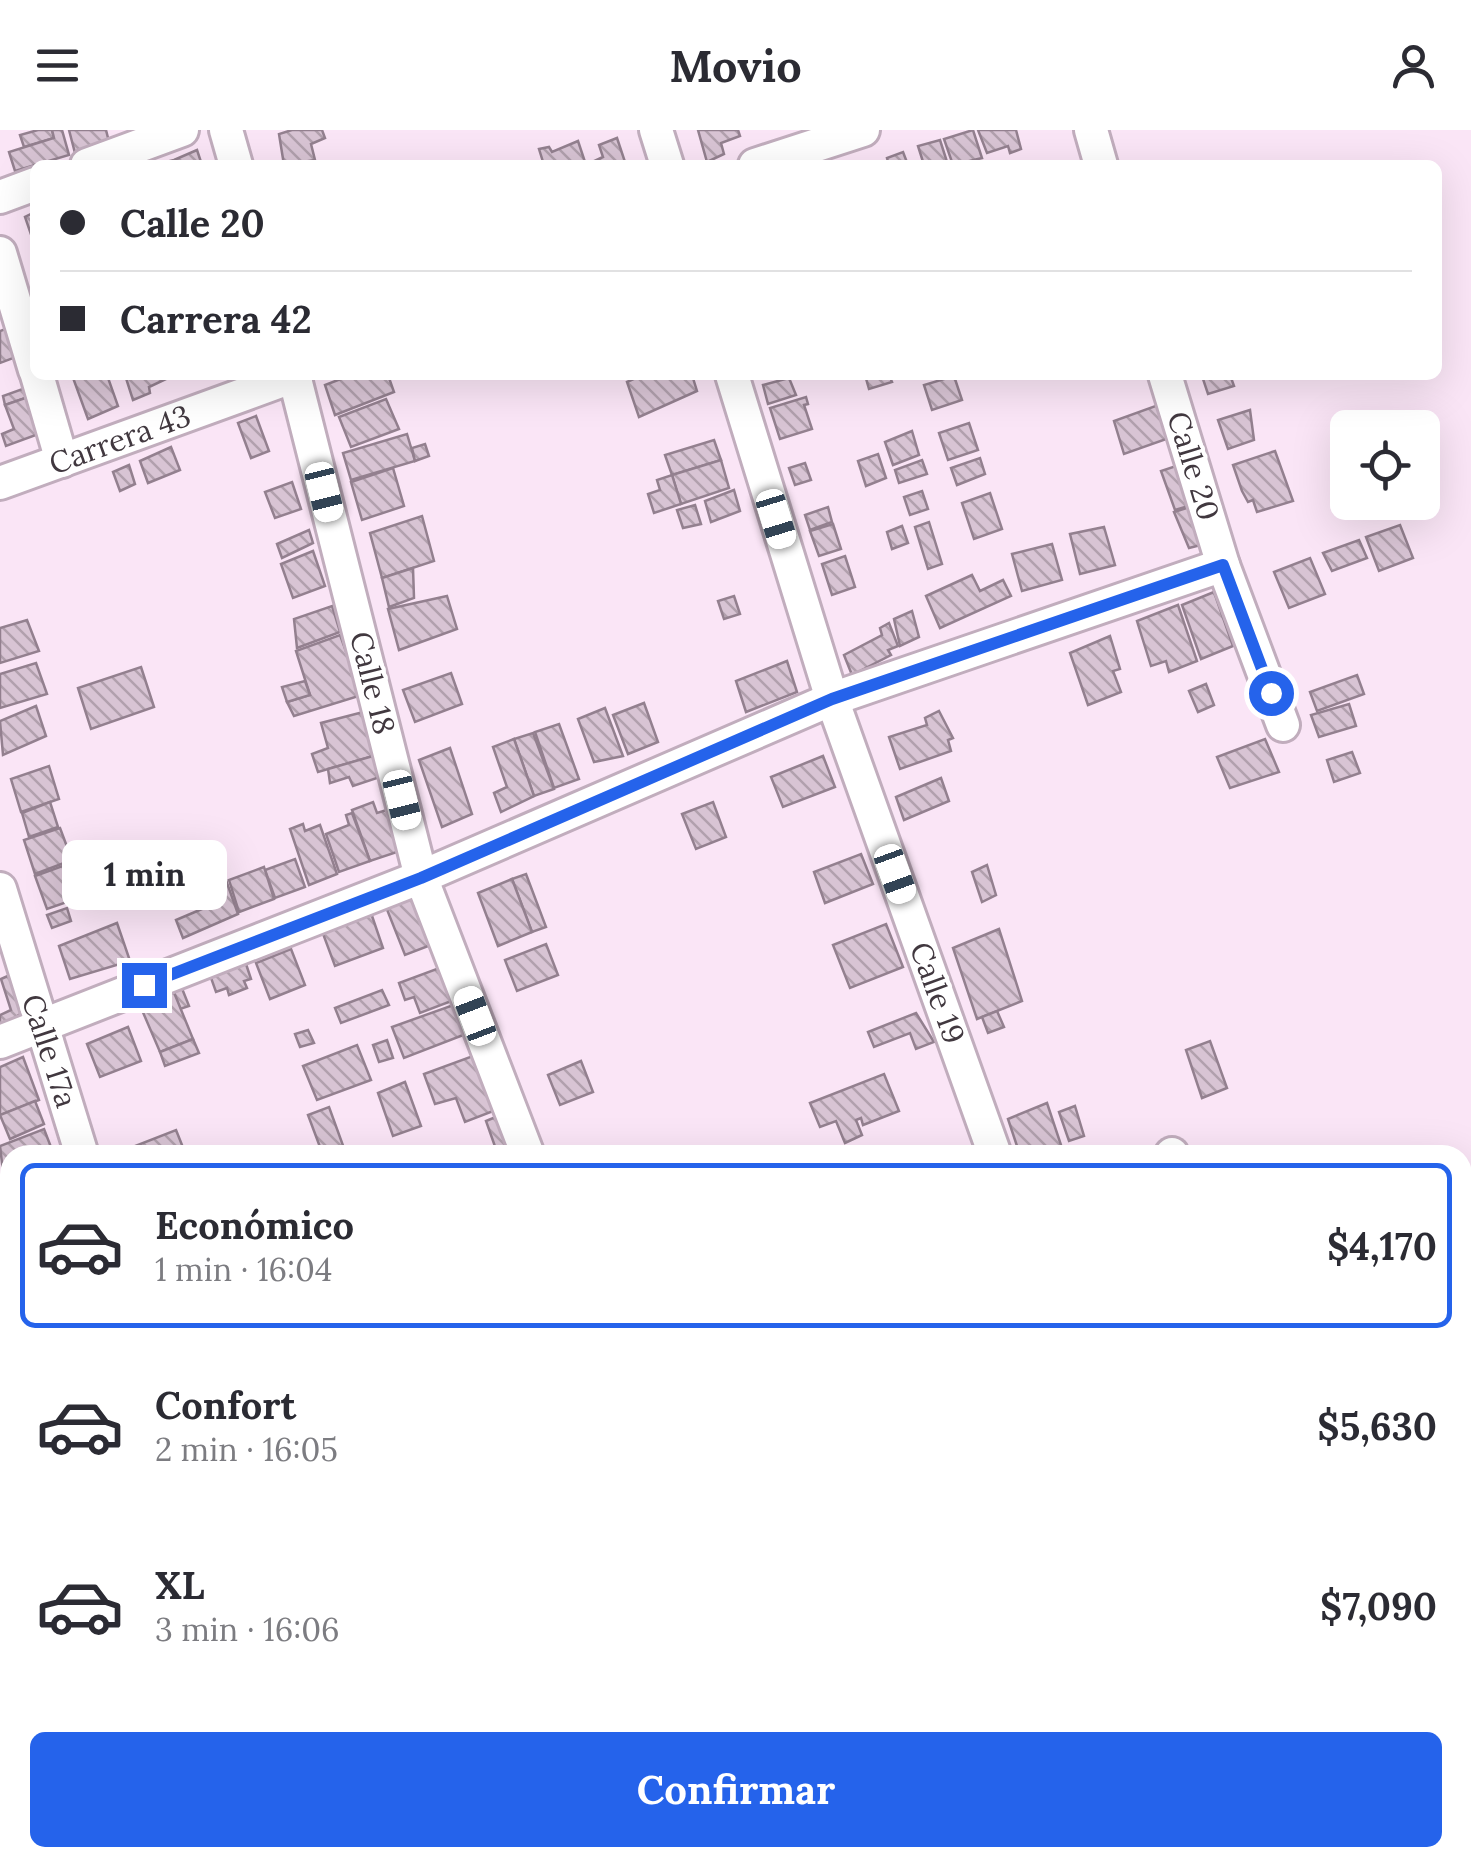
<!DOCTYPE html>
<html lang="es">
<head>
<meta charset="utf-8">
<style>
	body { margin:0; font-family:Lora,serif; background:#f7f7f7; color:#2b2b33; height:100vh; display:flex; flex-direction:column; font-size:38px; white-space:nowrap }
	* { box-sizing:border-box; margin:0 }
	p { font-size:32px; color:#7c7c81 }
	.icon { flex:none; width:55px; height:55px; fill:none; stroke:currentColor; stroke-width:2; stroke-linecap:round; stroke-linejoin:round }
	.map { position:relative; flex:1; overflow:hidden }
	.details { position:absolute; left:0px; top:1015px; width:1472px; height:722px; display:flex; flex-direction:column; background:#fff; border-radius:30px 30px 0 0; box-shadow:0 10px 40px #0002 }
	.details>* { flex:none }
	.guide { position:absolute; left:30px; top:30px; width:1412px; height:220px; border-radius:15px; box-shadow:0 10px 40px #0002; display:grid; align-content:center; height:220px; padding:0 30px; background:#fff }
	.buttons { position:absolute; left:1330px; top:280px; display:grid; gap:20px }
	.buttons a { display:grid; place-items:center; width:110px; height:110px; border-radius:15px; background:#fff; box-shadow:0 10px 40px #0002; font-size:50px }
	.end { position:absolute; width:45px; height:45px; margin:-22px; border:12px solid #2563eb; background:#fff; box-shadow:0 0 0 5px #fff }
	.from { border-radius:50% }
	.bubble { position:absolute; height:70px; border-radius:15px; background:#fff; box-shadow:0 10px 40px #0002; font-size:32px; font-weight:700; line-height:70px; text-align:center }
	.car { position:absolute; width:30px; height:60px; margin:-30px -15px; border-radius:12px; box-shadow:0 0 8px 2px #0007; background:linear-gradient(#fff 24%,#345 0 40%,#fff 0 76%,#345 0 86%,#fff 0) }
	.guide b { display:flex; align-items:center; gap:35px; height:95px; font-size:38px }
	.guide b+b { border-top:2px solid #e1e1e2 }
	.guide i { width:25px; height:25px; background:#2b2b33 }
	ul { padding:18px 0 0; list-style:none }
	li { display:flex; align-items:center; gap:30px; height:165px; margin:0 20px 15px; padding:0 10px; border:5px solid transparent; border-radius:15px }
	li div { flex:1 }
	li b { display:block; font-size:38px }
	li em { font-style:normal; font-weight:700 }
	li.current { border-color:#2563eb }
	li>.icon { width:90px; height:90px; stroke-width:1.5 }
	.cta { display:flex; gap:20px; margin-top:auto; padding:20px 30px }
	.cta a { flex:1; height:115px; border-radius:15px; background:#2563eb; color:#fff; font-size:40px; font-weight:700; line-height:115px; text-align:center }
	header { display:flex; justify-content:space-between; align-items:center; height:130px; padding:0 30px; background:#fff; font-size:45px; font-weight:700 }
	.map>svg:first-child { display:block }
	.building { fill:url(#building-back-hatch); stroke:#93808f; stroke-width:2.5 }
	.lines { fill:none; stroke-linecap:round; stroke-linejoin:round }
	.minor-casing { stroke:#c1adbd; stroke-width:38 }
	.minor { stroke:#fff; stroke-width:32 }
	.route { stroke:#2563eb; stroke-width:12 }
	.labels { text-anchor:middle; stroke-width:8; stroke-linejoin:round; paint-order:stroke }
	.street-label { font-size:30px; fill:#41383f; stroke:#fff }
</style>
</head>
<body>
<header><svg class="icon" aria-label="menu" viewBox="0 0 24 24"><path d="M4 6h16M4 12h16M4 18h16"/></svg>Movio<svg class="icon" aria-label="person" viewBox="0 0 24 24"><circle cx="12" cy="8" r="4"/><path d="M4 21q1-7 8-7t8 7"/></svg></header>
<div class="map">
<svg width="1471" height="1737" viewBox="0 0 1471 1737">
	<defs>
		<pattern id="building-back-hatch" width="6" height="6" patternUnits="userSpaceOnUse" patternTransform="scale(2.5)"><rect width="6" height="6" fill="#d8c4d4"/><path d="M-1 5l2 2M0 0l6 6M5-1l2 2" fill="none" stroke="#b1a0ad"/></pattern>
	</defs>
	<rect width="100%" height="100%" fill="#fae5f6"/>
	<g class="building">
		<polygon points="38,0 52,0 54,8 24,17 20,5"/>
		<polygon points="52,0 62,0 69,25 15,41 9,22 54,8"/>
		<polygon points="69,0 106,0 109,12 75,23"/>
		<polygon points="292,0 322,0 325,8 311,14 315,30 284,35 279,4"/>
		<polygon points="698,0 738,0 740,6 721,13 724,24 707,32"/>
		<polygon points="973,0 982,28 953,35 944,9"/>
		<polygon points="978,0 1016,0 1021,19 1010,23 1008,16 987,23"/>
		<polygon points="617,8 626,35 586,35 603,27 599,15"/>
		<polygon points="940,10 948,35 924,35 918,16"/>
		<polygon points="578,11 586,35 544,35 539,19 549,17 552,22"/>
		<polygon points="197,20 202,35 154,35 174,30"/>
		<polygon points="903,22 908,35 889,35 887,28"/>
		<polygon points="35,82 35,116 25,87"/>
		<polygon points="19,194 29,222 0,233 0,201"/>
		<polygon points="72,245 107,245 118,276 88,289"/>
		<polygon points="125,245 165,245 166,249 149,257 150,263 133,270"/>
		<polygon points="351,245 388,245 394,262 335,285 325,255"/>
		<polygon points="642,245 692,245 697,261 639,287 627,252"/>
		<polygon points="865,245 889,245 892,252 869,259"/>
		<polygon points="1230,245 1234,256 1208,264 1202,246"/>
		<polygon points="954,246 962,270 932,280 924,255"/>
		<polygon points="789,248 796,265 768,274 763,255"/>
		<polygon points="28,257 31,266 5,275 3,266"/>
		<polygon points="31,266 44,302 6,316 2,304 14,299 5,275"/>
		<polygon points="806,267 808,274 804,275 812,299 780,309 770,278"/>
		<polygon points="386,269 399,299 351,317 339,287"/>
		<polygon points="1161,274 1172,307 1124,324 1114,291"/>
		<polygon points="1250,280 1254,310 1228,319 1218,290"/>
		<polygon points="256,286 269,321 251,328 238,293"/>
		<polygon points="969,293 978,320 948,330 939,303"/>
		<polygon points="912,301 919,325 893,335 885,312"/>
		<polygon points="407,304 415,331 351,350 343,323"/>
		<polygon points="714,310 721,330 672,345 665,325"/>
		<polygon points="425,314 429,326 415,331 412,318"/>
		<polygon points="171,317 180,340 148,353 140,331"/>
		<polygon points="1275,321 1293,371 1257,382 1253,370 1248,372 1242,361 1233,335"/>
		<polygon points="878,324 886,348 866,356 858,331"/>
		<polygon points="980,328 985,344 957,355 951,338"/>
		<polygon points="721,330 729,358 681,374 672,345"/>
		<polygon points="922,330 927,344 899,353 895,340"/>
		<polygon points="805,333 811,350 795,355 789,338"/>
		<polygon points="129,335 135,354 120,361 113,342"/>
		<polygon points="1179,335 1192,375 1175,380 1161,341"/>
		<polygon points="393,338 404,376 362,390 351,352"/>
		<polygon points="672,345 681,374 654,383 648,364 660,360 657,350"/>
		<polygon points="292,352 301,379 275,388 265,362"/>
		<polygon points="734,360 740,381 711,392 705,371"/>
		<polygon points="922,361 928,379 910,385 904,367"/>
		<polygon points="990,363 1002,399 974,409 962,373"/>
		<polygon points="695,375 701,394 683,398 677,380"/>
		<polygon points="1193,376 1209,413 1189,418 1174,382"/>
		<polygon points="828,377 832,392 810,400 805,385"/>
		<polygon points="422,386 434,431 382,448 370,403"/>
		<polygon points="929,392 942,434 928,439 915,397"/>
		<polygon points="833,394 841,419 819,426 810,401"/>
		<polygon points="1400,395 1413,428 1379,441 1366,407"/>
		<polygon points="902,396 908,413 892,419 887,402"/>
		<polygon points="1104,397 1115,435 1080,444 1070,404"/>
		<polygon points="309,400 313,413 282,428 277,414"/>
		<polygon points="1359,410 1367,428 1332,441 1323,423"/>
		<polygon points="1052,414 1062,450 1022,461 1012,424"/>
		<polygon points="313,421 325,456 293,468 281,434"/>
		<polygon points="845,426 855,457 832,465 822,434"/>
		<polygon points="1310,428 1325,464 1289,478 1274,442"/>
		<polygon points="413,438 414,468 389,477 382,448"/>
		<polygon points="972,445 980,461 1003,450 1011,466 940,498 926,466"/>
		<polygon points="1214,462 1233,516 1201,529 1182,475"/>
		<polygon points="447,466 457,499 399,520 388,479"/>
		<polygon points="734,466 740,484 724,489 718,471"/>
		<polygon points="1178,475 1197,531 1169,542 1166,531 1151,536 1137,491"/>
		<polygon points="332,476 340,502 297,518 294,489"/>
		<polygon points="912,481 919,507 900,516 894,489"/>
		<polygon points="27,490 39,521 0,533 0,498"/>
		<polygon points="889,493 898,516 888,520 891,525 852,545 844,525 882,505 880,498"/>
		<polygon points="340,505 362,565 294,586 287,572 310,565 296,521"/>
		<polygon points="1110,506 1120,539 1113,541 1121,562 1088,575 1070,523"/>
		<polygon points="787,531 797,562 746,582 736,551"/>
		<polygon points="36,533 47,564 0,578 0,544"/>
		<polygon points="141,537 154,577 91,599 78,558"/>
		<polygon points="451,543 462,574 415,592 403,560"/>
		<polygon points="1357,545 1364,564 1317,581 1310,562"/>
		<polygon points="305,551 310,565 287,572 282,557"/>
		<polygon points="1206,554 1214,575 1198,582 1189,561"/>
		<polygon points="644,573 658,612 628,624 613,585"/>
		<polygon points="1349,574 1356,596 1319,607 1311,585"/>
		<polygon points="36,576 46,606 3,625 0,591"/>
		<polygon points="605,578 623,626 594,632 578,589"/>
		<polygon points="367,581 380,624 318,642 312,624 328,618 321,593"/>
		<polygon points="939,581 953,608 948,610 951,621 900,639 889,607 927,595 925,588"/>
		<polygon points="559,594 579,649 554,658 535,602"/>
		<polygon points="533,603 554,659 534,666 514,609"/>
		<polygon points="514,609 534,666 501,682 494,663 507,657 493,617"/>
		<polygon points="1265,609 1279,642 1230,658 1217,627"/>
		<polygon points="450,618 472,684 442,697 419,630"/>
		<polygon points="1352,622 1360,643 1334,652 1327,630"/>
		<polygon points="380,624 386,645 353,656 349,647 330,653 328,639"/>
		<polygon points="823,626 835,657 783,677 771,647"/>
		<polygon points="49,636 59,669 21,682 11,649"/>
		<polygon points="941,648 949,671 904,690 896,667"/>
		<polygon points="50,672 58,697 29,707 22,683"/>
		<polygon points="373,672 377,683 390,679 403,720 370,731 352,680"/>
		<polygon points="713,672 726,707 696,719 682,684"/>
		<polygon points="352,683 370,731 339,742 326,704 349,695 346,685"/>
		<polygon points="303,694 305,701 320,695 337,744 309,755 290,699"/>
		<polygon points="60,698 72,730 35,744 24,710"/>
		<polygon points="101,722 113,756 47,779 35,746"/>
		<polygon points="861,724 873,754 825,773 814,742"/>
		<polygon points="295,729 305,757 275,768 265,740"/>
		<polygon points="987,735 996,765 982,772 972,742"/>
		<polygon points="221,736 238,784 183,808 176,790 202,779 191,749"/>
		<polygon points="264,737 274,769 239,782 229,750"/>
		<polygon points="526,744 546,797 532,802 512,749"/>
		<polygon points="512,749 532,802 498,816 478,763"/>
		<polygon points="417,765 436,813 405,825 386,777"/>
		<polygon points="67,778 71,791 52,798 47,785"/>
		<polygon points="371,783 383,818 335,836 322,801"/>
		<polygon points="117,793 130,831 70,849 59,816"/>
		<polygon points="886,794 903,837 850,858 833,815"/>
		<polygon points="999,799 1022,871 977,889 953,818"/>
		<polygon points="546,814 558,845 517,861 505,830"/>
		<polygon points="291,819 305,855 270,869 256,833"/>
		<polygon points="245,831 251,849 244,851 247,858 229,865 227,858 216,862 210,845"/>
		<polygon points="450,834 462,867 420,883 414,867 405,870 399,853"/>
		<polygon points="10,845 25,881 0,897 0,885 11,880 1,849"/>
		<polygon points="181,856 189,876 180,879 173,860"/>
		<polygon points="173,860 193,909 160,922 139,873"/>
		<polygon points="382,860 389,875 341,893 335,878"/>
		<polygon points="459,873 471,902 404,928 392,897"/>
		<polygon points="997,881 1004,897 988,903 982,887"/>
		<polygon points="916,883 934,912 916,919 910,903 874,917 868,902"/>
		<polygon points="128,897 141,931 100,947 87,914"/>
		<polygon points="308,900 314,913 300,917 295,904"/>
		<polygon points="193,909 199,923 165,936 160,922"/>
		<polygon points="387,910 393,928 379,932 373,915"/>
		<polygon points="1210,911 1227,958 1202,968 1186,920"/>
		<polygon points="357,915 371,950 317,970 303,936"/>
		<polygon points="481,923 501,978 465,992 456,968 435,974 424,944"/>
		<polygon points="23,927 39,970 0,985 0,937"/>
		<polygon points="581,931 593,962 560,975 548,945"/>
		<polygon points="884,944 899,981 863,995 861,988 856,990 862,1005 845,1013 836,991 820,997 810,973"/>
		<polygon points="405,952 421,996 393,1006 378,963"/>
		<polygon points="35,971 44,994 10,1009 0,985"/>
		<polygon points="1047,973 1064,1024 1020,1025 1008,989"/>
		<polygon points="1075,976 1084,1006 1069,1011 1059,982"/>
		<polygon points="329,977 345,1021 323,1025 308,985"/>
		<polygon points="503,984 517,1025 498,1025 486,991"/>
		<polygon points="44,999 54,1025 10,1025 10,1048 4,1050 0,1016"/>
		<polygon points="176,1000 186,1025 127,1025 125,1020"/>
		<polygon points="10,1352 10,1411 0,1385 0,1356"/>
		<polygon points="0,1385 10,1411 10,1439 0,1443"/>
		<polygon points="0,1652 10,1680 0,1686"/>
		<polygon points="136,1728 139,1737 121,1737 118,1729"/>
		<polygon points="274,1728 335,1728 311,1737 278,1737"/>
		<polygon points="665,1728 668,1737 636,1737 634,1731"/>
		<polygon points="671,1728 703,1728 706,1737 674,1737"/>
		<polygon points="881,1728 900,1728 904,1737 867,1737"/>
		<polygon points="956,1728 995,1728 1000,1737 960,1737"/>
		<polygon points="1216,1728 1236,1728 1239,1737 1219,1737"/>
		<polygon points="1285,1728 1317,1728 1321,1737 1282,1737 1288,1735"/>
	</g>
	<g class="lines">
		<defs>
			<g id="minor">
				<polyline points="226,0 236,35"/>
				<polyline points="656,0 667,35"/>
				<polyline points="1091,0 1101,35"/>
				<polyline points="87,35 182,0"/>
				<polyline points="755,35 863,0"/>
				<polyline points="0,67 35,54"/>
				<polyline points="0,123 35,240"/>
				<polyline points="37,245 62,331"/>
				<polyline points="294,245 421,747 528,1025"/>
				<polyline points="732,245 832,569 995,1025"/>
				<polyline points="1165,245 1223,435 1283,595"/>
				<polyline points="0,353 297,245"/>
				<polyline points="0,759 82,1025"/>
				<polyline points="0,912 421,747 832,569 1223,435"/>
				<polyline points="1171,1025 1172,1024"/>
				<polyline points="1462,1473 1471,1469"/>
				<polyline points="0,1481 10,1477"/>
				<polyline points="345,1728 349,1737"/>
				<polyline points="1259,1728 1263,1737"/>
				<polyline points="791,1737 816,1728"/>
			</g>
		</defs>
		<use href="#minor" class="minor-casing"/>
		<use href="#minor" class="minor"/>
	</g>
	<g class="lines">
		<polyline class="route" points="144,855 421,748 832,569 1223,435 1271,563"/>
	</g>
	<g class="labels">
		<g class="street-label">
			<text transform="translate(120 310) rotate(-20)" y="10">Carrera 43</text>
			<text transform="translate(1193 336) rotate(73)" y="10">Calle 20</text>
			<text transform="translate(372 553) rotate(76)" y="10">Calle 18</text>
			<text transform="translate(937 863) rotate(70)" y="10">Calle 19</text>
			<text transform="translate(49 921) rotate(72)" y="10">Calle 17a</text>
		</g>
	</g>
</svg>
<div class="buttons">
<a><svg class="icon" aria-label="locate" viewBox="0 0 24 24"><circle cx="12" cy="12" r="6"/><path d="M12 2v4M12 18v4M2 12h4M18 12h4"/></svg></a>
</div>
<i class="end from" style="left:1271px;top:563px"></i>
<i class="end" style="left:144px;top:855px"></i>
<div class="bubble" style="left:62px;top:710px;width:165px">1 min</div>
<i class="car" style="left:324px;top:362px;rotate:166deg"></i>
<i class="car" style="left:776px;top:389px;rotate:163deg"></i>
<i class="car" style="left:402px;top:670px;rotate:166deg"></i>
<i class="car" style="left:895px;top:744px;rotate:160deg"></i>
<i class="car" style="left:475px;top:886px;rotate:339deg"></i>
<div class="guide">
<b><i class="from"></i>Calle 20</b>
<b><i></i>Carrera 42</b>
</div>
<section class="details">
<ul>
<li class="current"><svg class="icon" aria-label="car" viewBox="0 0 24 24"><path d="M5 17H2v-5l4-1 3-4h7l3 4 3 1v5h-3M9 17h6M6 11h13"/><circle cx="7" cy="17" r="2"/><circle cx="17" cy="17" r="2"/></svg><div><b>Económico</b><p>1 min · 16:04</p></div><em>$4,170</em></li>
<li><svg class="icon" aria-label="car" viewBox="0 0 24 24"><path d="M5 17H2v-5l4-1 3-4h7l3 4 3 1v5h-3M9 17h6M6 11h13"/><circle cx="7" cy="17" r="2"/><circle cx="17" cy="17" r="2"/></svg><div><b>Confort</b><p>2 min · 16:05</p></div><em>$5,630</em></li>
<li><svg class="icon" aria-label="car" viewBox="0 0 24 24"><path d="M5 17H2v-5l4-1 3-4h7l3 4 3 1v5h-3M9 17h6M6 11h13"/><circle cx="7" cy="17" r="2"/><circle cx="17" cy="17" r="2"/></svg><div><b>XL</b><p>3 min · 16:06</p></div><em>$7,090</em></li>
</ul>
<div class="cta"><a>Confirmar</a></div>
</section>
</div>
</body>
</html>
